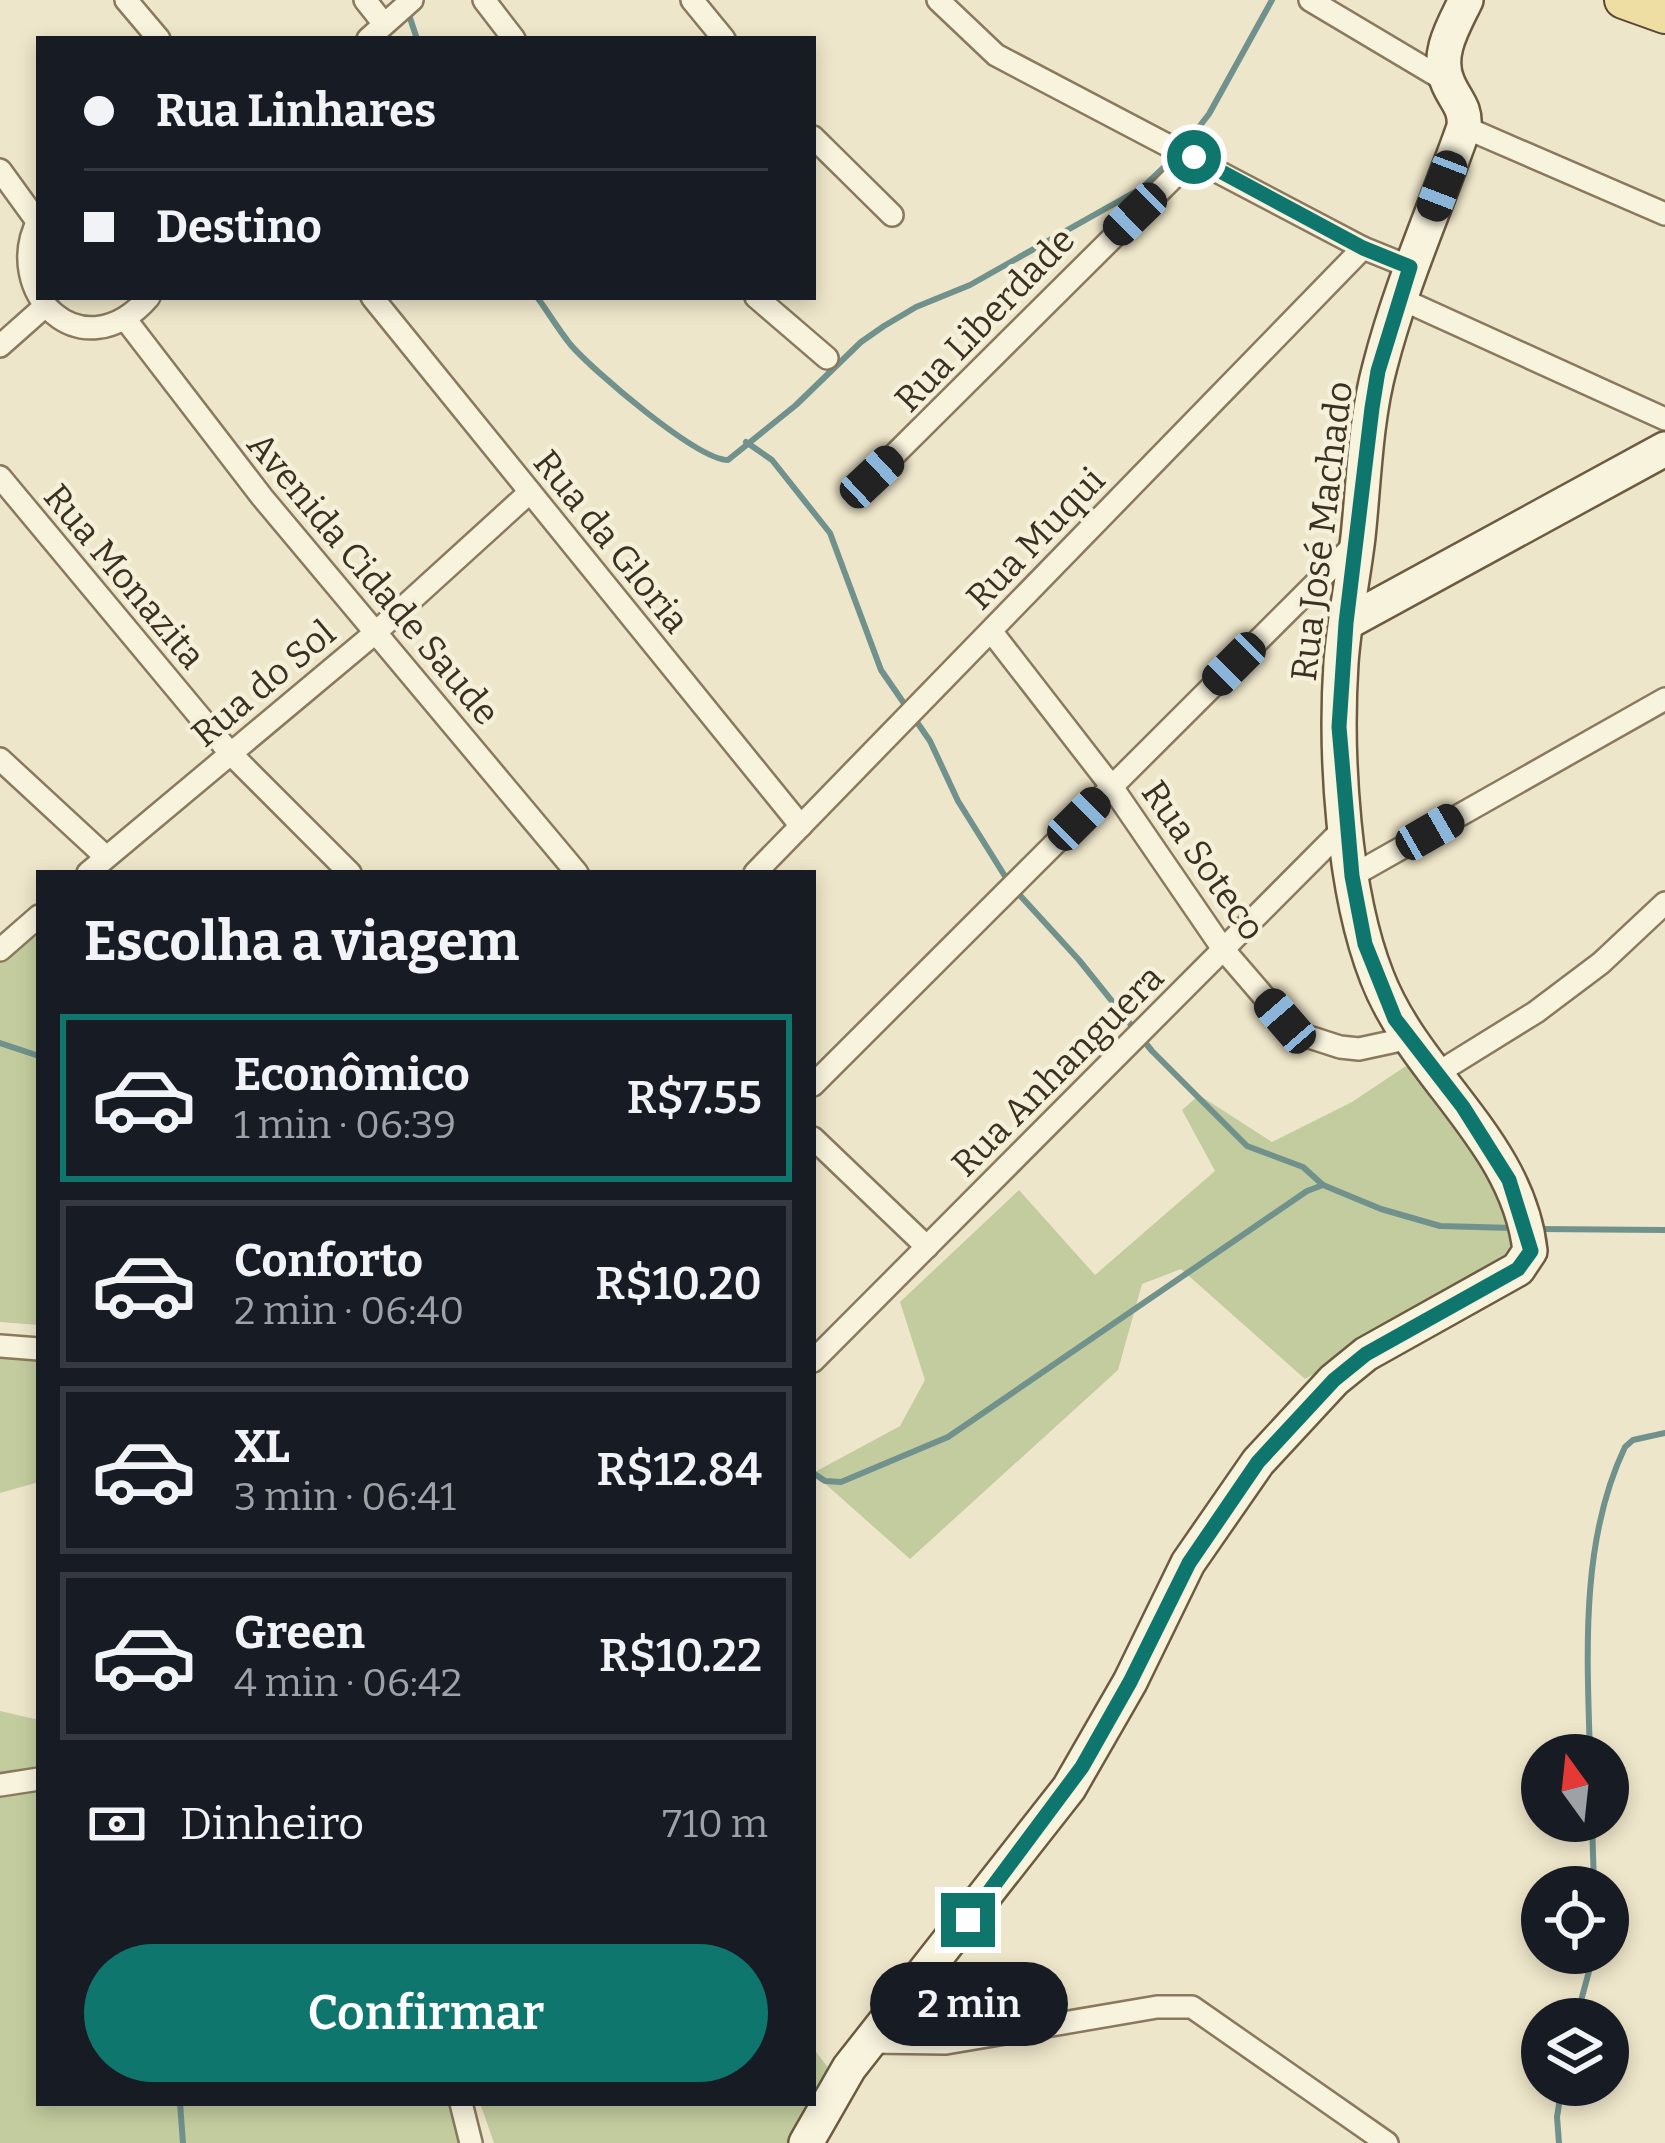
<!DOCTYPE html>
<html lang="pt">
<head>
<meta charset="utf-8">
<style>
	body { margin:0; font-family:Bitter,serif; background:#20242c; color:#f1f3f6; height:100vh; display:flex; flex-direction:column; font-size:45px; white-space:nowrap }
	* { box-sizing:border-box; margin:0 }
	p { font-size:39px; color:#9ea1a6 }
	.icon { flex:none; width:66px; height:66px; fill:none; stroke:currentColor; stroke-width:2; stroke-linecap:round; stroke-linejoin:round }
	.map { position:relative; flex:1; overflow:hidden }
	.drawer { position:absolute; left:36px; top:870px; width:780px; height:1236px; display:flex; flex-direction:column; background:#171b24; border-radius:0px; box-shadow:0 6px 18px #0003 }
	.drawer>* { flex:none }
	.top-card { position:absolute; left:36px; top:36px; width:780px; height:264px; border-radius:0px; box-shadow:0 6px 18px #0003; display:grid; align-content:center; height:264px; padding:0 48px; background:#171b24 }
	.needle { width:78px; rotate:345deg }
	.tools { position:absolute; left:1521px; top:1734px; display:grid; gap:24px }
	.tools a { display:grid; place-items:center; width:108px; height:108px; border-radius:50%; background:#171b24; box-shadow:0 6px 18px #0003; font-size:60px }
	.end { position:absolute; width:54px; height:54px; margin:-27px; border:15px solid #0f766e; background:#fff; box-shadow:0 0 0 6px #fff }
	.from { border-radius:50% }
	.bubble { position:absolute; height:84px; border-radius:42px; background:#171b24; box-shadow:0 6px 18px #0003; font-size:39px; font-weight:600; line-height:84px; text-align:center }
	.car { position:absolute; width:36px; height:72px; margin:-36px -18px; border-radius:15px; box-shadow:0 0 9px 3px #0007; background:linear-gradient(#222 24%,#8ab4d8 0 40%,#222 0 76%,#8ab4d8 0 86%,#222 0) }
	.top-card b { display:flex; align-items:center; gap:42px; height:114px; font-size:45px }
	.top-card b+b { border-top:3px solid #363941 }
	.top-card i { width:30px; height:30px; background:#f1f3f6 }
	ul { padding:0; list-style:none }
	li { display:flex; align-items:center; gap:36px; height:168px; margin:0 24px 18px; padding:0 24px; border:6px solid #363941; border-radius:0px }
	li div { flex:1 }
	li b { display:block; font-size:45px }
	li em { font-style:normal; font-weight:600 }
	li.on { border-color:#0f766e }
	li>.icon { width:108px; height:108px; stroke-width:1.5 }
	h2 { padding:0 48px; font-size:54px; line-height:144px }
	.pay { display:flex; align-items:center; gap:30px; height:132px; padding:0 48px; font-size:45px }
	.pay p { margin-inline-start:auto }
	.cta { display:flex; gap:24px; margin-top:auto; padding:24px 48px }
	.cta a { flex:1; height:138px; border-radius:72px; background:#0f766e; color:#fff; font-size:48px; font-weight:600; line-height:138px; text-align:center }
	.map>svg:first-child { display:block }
	.green { fill:#c2cc9e }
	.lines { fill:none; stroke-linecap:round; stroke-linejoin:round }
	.stream { stroke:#71918c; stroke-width:6 }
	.street-casing { stroke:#8a795e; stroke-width:26 }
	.secondary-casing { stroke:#6c5b41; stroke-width:38 }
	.primary-casing { stroke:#584732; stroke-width:40 }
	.street { stroke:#f8f3dd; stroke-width:21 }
	.secondary { stroke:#f8f3dd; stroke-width:33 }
	.primary { stroke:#eedea4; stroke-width:36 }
	.route { stroke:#0f766e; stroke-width:15 }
	.labels { text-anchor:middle; stroke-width:9; stroke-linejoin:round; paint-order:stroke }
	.street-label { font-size:36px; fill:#3b3021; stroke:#f5f0d9 }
</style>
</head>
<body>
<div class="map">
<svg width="1665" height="2143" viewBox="0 0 1665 2143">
	<rect width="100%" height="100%" fill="#eee6ca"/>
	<g class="green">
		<polygon points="39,922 39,1325 0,1322 0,956"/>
		<polygon points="1406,1066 1477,1159 1492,1164 1522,1260 1305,1379 1181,1269 1142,1284 1118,1370 910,1559 813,1473 900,1426 925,1380 900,1302 1019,1190 1095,1275 1215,1171 1182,1110 1199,1095 1272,1142 1352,1102"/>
		<polygon points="0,1357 39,1360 39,1482 0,1493"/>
		<polygon points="0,1711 39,1720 39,2103 452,2103 464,2143 0,2143"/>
		<polygon points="813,2048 836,2078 794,2143 494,2143 480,2103 813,2103"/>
	</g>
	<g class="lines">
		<g class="stream">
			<polyline points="407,9 417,39"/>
			<path d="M537,297C548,312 558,329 570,344C592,370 697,460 728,460L796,405L861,342L884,326L916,307L970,285L1142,188L1178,154L1209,114L1272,0"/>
			<polyline points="746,442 772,460 830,533 881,670 930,741 958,801 1008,881"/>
			<polyline points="1016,891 1079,960 1152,1051 1247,1146 1303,1167 1323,1185 1381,1209 1440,1226 1513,1228"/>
			<polyline points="0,1043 39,1056"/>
			<polyline points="1538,1229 1665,1230"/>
			<polyline points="813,1473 825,1481 841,1482 948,1437 1307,1191 1323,1185"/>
			<path d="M1590,1755C1587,1654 1580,1541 1625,1447L1633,1440L1665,1433"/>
			<polyline points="1592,1821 1594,1887"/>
			<polyline points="1576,2019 1594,1953"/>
			<polyline points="180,2103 183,2143"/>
			<polyline points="1559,2143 1557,2117 1562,2085"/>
		</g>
		<defs>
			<g id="street">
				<polyline points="126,0 159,39"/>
				<polyline points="365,0 384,24"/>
				<polyline points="484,0 514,39"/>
				<polyline points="692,0 724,39"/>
				<polyline points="938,0 996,55 1363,248 1410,267"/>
				<polyline points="1310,0 1446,81"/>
				<polyline points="368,39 412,0"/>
				<polyline points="1464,127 1665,214"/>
				<polyline points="813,137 892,215"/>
				<polyline points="0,170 37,221"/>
				<path d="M39,219C0,291 82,374 149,297"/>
				<polyline points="372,297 801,826"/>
				<polyline points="756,297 827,358"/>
				<polyline points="1399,298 1665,419"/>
				<polyline points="126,320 262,497 577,873"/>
				<polyline points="0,346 44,307"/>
				<polyline points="0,477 230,753 350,873"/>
				<polyline points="872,477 1194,157"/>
				<polyline points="991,631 1112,787 1223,949 1285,1021 1306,1036 1340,1047 1359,1049 1410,1038"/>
				<polyline points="0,759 106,857"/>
				<polyline points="88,873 375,633 530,492"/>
				<polyline points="755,873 1363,248"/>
				<polyline points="1352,876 1665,699"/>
				<polyline points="0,950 39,916"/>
				<polyline points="1436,1074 1536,1012 1601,963 1665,903"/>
				<polyline points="813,1085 1356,543"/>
				<polyline points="813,1138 927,1247"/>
				<polyline points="0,1346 39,1349"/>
				<polyline points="813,1361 1347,825"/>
				<polyline points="0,1785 39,1779"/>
				<polyline points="871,2042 946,2043 1157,2007 1192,2007 1387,2143"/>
				<polyline points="461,2103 471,2143"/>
			</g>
			<g id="secondary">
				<polyline points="1346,623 1665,449"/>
				<path d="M806,2143L849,2068L1069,1788L1130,1682L1188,1563L1258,1462L1334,1380L1366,1354L1518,1269L1530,1251C1518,1141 1415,1076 1377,977C1343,891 1335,755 1341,663C1344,621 1353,579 1358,537C1364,481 1365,421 1380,366C1401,284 1436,207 1464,127C1466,107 1455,100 1448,83C1435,55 1454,25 1466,0"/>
			</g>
			<polyline id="primary" points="1623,0 1665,15"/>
		</defs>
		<use href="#street" class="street-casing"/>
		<use href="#secondary" class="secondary-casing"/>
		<use href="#primary" class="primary-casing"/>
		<use href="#street" class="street"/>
		<use href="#secondary" class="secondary"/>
		<use href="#primary" class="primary"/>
	</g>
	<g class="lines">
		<polyline class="route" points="968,1920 1082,1767 1130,1682 1189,1563 1258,1462 1334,1380 1366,1354 1518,1269 1531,1251 1509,1180 1463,1107 1395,1019 1365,944 1352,876 1339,727 1346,623 1372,408 1378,371 1410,267 1363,248 1194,157"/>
	</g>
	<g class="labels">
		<g class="street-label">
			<text transform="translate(984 319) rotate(-46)" y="13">Rua Liberdade</text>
			<text transform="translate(1321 531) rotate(-83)" y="13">Rua José Machado</text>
			<text transform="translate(1035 538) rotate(-46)" y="13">Rua Muqui</text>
			<text transform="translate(612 541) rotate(51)" y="13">Rua da Gloria</text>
			<text transform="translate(125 576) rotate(50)" y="13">Rua Monazita</text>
			<text transform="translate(374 578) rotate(50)" y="13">Avenida Cidade Saude</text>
			<text transform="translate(263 683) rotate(-40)" y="13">Rua do Sol</text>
			<text transform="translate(1204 860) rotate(55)" y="13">Rua Soteco</text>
			<text transform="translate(1057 1070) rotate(-45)" y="13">Rua Anhanguera</text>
		</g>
	</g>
</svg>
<div class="tools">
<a><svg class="needle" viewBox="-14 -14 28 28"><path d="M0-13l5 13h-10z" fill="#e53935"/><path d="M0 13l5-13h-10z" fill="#9ea1a6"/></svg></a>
<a><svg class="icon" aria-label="locate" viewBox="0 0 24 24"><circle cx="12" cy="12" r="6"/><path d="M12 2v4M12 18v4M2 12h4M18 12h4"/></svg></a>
<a><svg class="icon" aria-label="layers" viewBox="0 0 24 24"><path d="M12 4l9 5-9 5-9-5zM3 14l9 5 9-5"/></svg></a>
</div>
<i class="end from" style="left:1194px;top:157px"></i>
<i class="end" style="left:968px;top:1920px"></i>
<div class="bubble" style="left:870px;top:1962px;width:198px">2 min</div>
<i class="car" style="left:1442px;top:186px;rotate:201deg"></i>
<i class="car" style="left:1135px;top:214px;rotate:226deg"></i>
<i class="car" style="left:872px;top:477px;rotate:47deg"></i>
<i class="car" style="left:1234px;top:664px;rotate:225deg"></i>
<i class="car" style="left:1079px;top:819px;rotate:45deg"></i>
<i class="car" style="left:1430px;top:832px;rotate:60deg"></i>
<i class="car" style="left:1285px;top:1021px;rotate:319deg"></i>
<div class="top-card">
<b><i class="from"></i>Rua Linhares</b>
<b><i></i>Destino</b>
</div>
<section class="drawer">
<h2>Escolha a viagem</h2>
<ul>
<li class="on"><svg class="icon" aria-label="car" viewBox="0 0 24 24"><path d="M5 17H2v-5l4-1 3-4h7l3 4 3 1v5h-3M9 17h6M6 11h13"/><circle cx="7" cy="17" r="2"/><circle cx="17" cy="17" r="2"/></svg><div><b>Econômico</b><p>1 min · 06:39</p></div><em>R$7.55</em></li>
<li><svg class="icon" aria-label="car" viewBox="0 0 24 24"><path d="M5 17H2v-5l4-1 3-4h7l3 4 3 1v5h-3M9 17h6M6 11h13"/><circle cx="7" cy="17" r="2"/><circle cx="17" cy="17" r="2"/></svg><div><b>Conforto</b><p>2 min · 06:40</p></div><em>R$10.20</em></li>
<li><svg class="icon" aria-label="car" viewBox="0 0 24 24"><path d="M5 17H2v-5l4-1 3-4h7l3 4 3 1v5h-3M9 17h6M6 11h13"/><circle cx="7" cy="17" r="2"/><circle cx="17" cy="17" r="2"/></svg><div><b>XL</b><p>3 min · 06:41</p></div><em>R$12.84</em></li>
<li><svg class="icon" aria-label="car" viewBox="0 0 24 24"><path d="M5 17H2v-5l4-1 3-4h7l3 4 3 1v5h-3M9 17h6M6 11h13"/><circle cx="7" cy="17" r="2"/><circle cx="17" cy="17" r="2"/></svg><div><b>Green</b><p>4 min · 06:42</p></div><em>R$10.22</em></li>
</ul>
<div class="pay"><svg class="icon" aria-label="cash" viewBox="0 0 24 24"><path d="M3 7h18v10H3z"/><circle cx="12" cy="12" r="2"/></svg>Dinheiro<p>710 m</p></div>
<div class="cta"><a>Confirmar</a></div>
</section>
</div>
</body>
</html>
